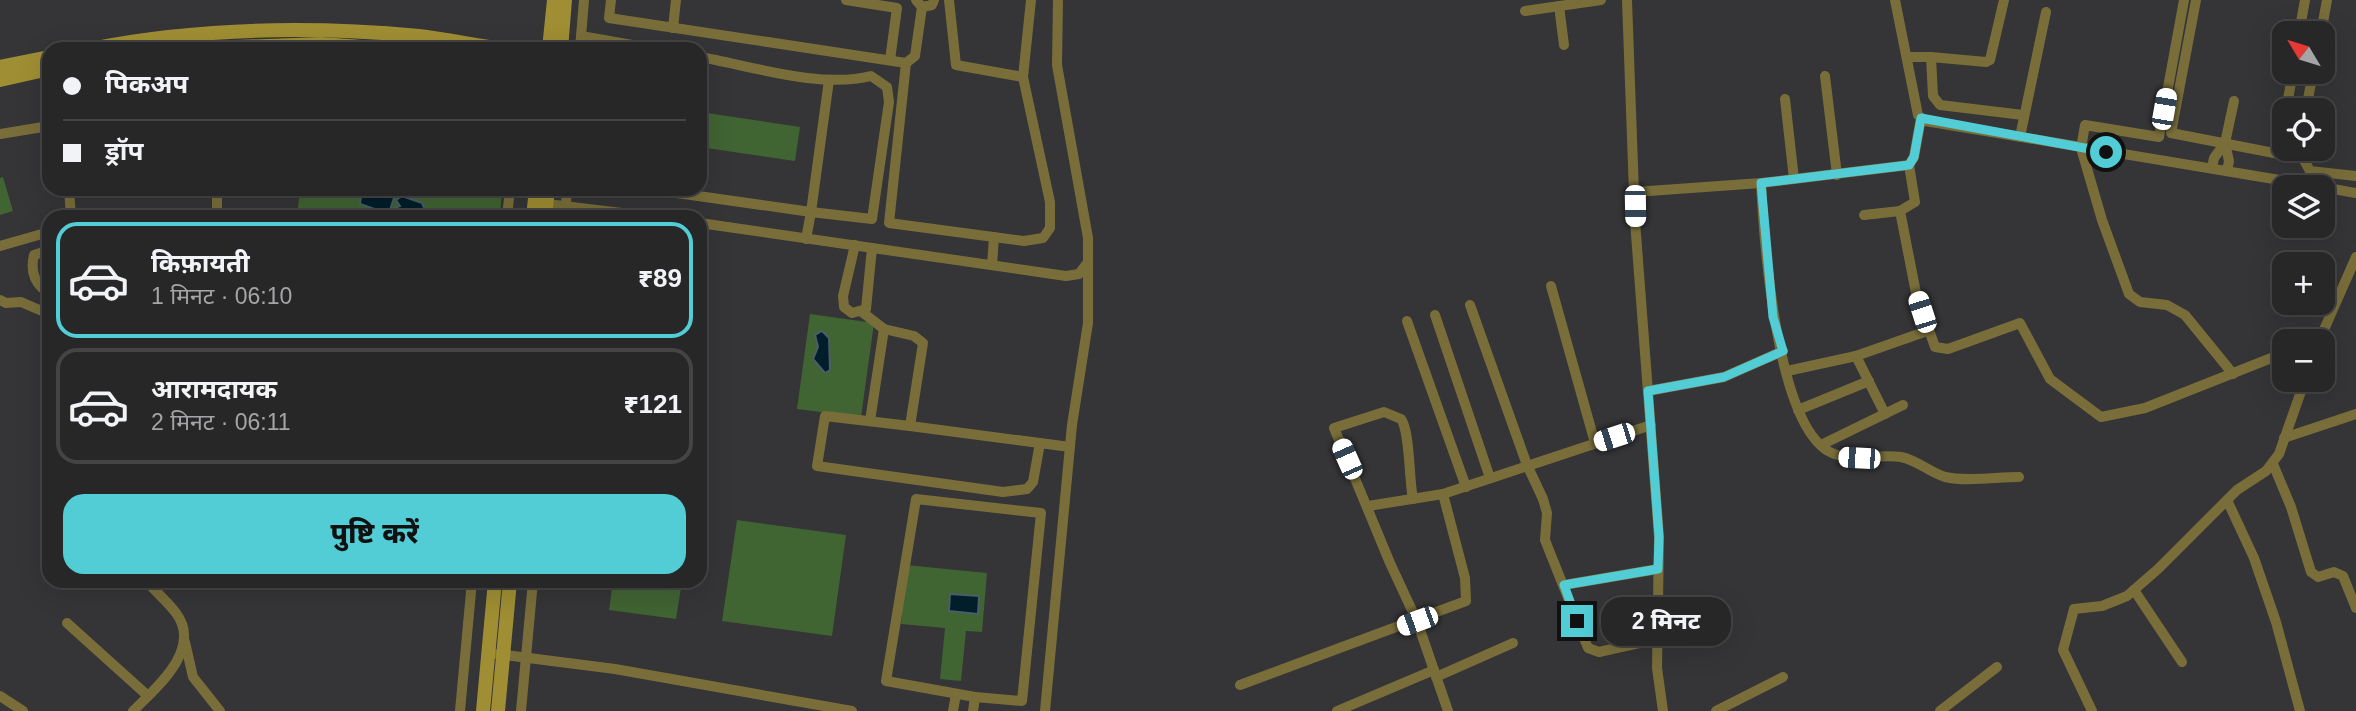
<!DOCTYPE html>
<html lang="hi">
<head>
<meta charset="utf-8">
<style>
	body { margin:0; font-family:Arial,"Noto Sans Devanagari",sans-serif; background:#302f30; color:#f1f3f6; height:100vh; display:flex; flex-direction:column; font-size:26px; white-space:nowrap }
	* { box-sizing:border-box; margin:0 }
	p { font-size:23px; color:#a5a5a8 }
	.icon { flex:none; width:38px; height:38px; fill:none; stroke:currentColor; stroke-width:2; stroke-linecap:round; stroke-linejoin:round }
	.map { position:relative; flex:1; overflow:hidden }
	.details { position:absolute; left:42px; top:210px; width:665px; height:378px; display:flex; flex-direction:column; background:#282728; border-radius:21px; box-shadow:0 7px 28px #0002,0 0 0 2px #444445 }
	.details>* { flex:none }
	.top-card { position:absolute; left:42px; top:42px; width:665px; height:154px; border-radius:21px; box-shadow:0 7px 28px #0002,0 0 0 2px #444445; display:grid; align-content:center; height:154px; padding:0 21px; background:#282728 }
	.needle { width:46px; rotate:308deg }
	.fabs { position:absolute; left:2272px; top:21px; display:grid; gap:14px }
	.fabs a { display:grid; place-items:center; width:63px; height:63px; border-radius:14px; background:#282728; box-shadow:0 7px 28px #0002,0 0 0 2px #444445; font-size:35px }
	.end { position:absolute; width:32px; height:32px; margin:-16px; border:9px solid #52ccd5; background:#111; box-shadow:0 0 0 4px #111 }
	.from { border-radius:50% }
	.bubble { position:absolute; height:49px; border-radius:21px; background:#282728; box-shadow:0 7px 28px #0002,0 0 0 2px #444445; font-size:23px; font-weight:800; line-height:49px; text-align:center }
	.car { position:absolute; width:21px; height:42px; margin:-21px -10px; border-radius:9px; box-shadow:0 0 5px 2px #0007; background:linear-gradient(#fff 24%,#345 0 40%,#fff 0 76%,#345 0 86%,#fff 0) }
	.top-card b { display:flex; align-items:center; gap:24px; height:66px; font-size:26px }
	.top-card b+b { border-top:2px solid #444445 }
	.top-card i { width:18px; height:18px; background:#f1f3f6 }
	ul { padding:12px 0 0; list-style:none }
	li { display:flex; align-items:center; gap:21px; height:116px; margin:0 14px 10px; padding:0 7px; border:4px solid #444445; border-radius:21px }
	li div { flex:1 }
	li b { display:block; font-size:26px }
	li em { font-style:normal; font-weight:800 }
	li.on { border-color:#52ccd5 }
	li>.icon { width:63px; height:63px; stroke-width:1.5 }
	.primary-button { display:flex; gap:14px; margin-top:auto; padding:14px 21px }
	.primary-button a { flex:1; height:80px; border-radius:21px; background:#52ccd5; color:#111; font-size:28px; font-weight:800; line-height:80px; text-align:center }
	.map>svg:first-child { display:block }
	.green { fill:#416433 }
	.water { fill:#011e2a; stroke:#4a5e67; stroke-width:2 }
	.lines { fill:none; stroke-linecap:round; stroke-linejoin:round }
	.street { stroke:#796e3a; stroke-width:10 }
	.secondary { stroke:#9f8e33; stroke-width:14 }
	.route { stroke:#52ccd5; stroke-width:9 }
</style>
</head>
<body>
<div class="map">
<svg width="2356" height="711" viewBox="0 0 2356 711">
	<rect width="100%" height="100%" fill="#353436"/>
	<g class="green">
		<polygon points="700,112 800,127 795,161 700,147"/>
		<polygon points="3,177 13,211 0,215 0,178"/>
		<polygon points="300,189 502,189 500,217 297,217"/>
		<polygon points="810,314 874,323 861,417 797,409"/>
		<polygon points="737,520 846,535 832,636 722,621"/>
		<polygon points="906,565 987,573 982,632 966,631 961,681 940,679 945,628 901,624"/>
		<polygon points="613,581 682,581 676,619 609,610"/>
	</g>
	<g class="water">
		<polygon points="362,189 408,189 395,195 390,210 400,206 396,200 402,196 422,203 426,212 422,217 382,217 375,209 360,204"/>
		<polygon points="822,331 829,338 830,370 825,373 813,359 818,347 815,335"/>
		<polygon points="950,594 979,596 978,614 949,611"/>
	</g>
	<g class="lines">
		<g class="street">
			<polyline points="611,0 609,18 906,63 915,56 922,7 916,0"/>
			<polyline points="846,0 897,8 890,60"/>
			<polyline points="949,0 956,65 1023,77 1031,0"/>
			<polyline points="1627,0 1635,221 1659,537 1657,668 1663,711"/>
			<polyline points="1895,0 1918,115 1925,121 2322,187"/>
			<polyline points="2184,0 2159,137 2085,125 2081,148 2102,220 2129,294 2140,302 2167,305 2185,315 2233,374"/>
			<polyline points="2196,0 2171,133 2279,154 2284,127"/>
			<polyline points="1559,6 1564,45"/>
			<polyline points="922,7 932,5 934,0"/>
			<polyline points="1525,11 1601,0"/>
			<polyline points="673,28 676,0"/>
			<polyline points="2299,33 2305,0"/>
			<polyline points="2321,33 2327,0"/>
			<polyline points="581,36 655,49"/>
			<polyline points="580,49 584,0"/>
			<path d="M700,57C751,66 821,89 871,76L887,87L889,102L872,219L811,212L806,239"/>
			<polyline points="1907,57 1931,57 1933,96 1940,105 2023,115"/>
			<polyline points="1931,57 1986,62 1990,60 2004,0"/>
			<polyline points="906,63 889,223 1024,241 1043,238 1050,228 1050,202 1023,77"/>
			<polyline points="1825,76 1837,175"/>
			<polyline points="1785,99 1794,179"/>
			<polyline points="2286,110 2293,72"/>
			<polyline points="2306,110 2313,72"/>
			<polyline points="0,134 49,126"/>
			<polyline points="2020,137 2046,12"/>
			<polyline points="2225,143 2229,161 2227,171"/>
			<polyline points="2298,149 2310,171 2356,176"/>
			<polyline points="2212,168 2214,158 2225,143 2234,101"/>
			<path d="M1761,183C1764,241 1776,420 1828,451C1851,464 1876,453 1901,457C1917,460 1929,472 1945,477C1967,482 1996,477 2019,477"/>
			<polyline points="2322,187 2356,193"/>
			<polyline points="69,189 71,217"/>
			<polyline points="649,189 811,212 829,80"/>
			<polyline points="1635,192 1761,183 1909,165"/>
			<polyline points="547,204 655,217"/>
			<polyline points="1900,211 1916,293 1935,347 1948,349 2020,323 2050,379 2101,417 2145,408 2284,353"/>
			<polyline points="1864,215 1900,211 1915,202 1909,165 1914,157 1921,118"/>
			<polyline points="211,217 217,211 217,189"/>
			<polyline points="507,217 510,189"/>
			<polyline points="565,217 567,189"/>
			<polyline points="700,223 1066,276 1079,274 1088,262 1088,238 1057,65 1058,0"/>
			<polyline points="855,245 843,296 844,307 852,313 866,309 872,248"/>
			<polyline points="0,246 49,232"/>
			<path d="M49,250L34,255C31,267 33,279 42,288L49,287"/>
			<polyline points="992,265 994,237"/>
			<polyline points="1551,286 1595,443"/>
			<polyline points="0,300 6,303 21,302 49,314"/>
			<polyline points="1470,305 1527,465 1543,499 1547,513 1545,540 1588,648 1599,652 1657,639"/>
			<polyline points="862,312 884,329 914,336 923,343 910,426 1070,447"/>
			<polyline points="1435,315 1490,478"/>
			<polyline points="1407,321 1466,487"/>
			<polyline points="2307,341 2322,334"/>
			<polyline points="2319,341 2356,257"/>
			<polyline points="1856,356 1885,414"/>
			<polyline points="1787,371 1856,356 1927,331"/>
			<polyline points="1648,391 1724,377 1783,351"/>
			<polyline points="1798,410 1869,381"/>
			<polyline points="870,421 884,329"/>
			<polyline points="910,426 825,416 817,466 1003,492 1027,489 1033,482 1040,443"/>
			<polyline points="2284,438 2356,414"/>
			<polyline points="1821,445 1903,405"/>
			<polyline points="2273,464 2291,507 2311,572 2318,577 2334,572 2343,576 2356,608"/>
			<polygon points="916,499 1041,513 1022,701 975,697 886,681"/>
			<path d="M1413,499C1409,481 1410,430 1401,419L1384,412L1334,428L1390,563L1417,621L1448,711"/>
			<polyline points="2227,500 2254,558 2276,622 2300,711"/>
			<polyline points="1368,506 1443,494 1651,425"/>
			<polyline points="1564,585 1658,569"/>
			<polyline points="2134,590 2182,662"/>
			<polyline points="67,623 148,696"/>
			<polyline points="185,642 193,677 220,711"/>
			<polyline points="497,654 615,669 852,711"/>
			<polyline points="1436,677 1513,643"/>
			<polyline points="1240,685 1466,601 1465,578 1443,494"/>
			<polyline points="0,696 23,711"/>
			<path d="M133,711C156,688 203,649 176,613C168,602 156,592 146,581"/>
			<polyline points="460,711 472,581"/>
			<polyline points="521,711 533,581"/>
			<polyline points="953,711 956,694"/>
			<polyline points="973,711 975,697"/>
			<polyline points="1045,711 1072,425 1088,323 1088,262"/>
			<polyline points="1337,711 1434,670"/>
			<polyline points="1716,711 1783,677"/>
			<polyline points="1940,711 1997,667"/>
			<polyline points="2092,711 2063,650 2074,609 2102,606 2127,596 2158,569 2237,490 2266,471 2279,454 2305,380"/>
		</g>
		<g class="secondary">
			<path d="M90,49C197,28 310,26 419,36C447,39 475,46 503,49"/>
			<polyline points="184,49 321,44 388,49"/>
			<polyline points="549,49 554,0"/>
			<polyline points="561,49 565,0"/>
			<polyline points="0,67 49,57"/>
			<polyline points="0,80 49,69"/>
			<polyline points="533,217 536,189"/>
			<polyline points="545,217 548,189"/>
			<polyline points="483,711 495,581"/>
			<polyline points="498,711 510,581"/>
		</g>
	</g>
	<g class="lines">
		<polyline class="route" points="1577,621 1564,585 1658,569 1659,537 1648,391 1724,377 1783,351 1773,317 1761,183 1909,165 1914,157 1921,118 2106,152"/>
	</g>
</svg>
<div class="fabs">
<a><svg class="needle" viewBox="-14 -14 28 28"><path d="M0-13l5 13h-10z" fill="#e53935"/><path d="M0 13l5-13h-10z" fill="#a5a5a8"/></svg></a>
<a><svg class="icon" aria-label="locate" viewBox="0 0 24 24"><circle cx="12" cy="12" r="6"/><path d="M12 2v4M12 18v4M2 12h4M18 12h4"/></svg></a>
<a><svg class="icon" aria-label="layers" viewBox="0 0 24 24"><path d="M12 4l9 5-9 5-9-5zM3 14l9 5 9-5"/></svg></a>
<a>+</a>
<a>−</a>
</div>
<i class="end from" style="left:2106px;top:152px"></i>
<i class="end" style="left:1577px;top:621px"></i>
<div class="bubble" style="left:1601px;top:597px;width:130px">2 मिनट</div>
<i class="car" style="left:2164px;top:109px;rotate:10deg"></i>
<i class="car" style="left:1635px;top:206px;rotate:179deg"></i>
<i class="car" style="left:1922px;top:312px;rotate:342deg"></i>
<i class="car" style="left:1614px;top:437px;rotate:252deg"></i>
<i class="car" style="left:1859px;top:458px;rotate:273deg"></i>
<i class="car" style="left:1347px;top:459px;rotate:336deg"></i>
<i class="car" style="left:1417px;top:621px;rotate:250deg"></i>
<div class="top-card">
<b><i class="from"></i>पिकअप</b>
<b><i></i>ड्रॉप</b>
</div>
<section class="details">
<ul>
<li class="on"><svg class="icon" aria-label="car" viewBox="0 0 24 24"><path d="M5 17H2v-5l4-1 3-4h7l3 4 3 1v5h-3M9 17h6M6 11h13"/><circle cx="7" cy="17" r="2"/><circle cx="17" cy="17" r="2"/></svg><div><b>किफ़ायती</b><p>1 मिनट · 06:10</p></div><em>₹89</em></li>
<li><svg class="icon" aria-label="car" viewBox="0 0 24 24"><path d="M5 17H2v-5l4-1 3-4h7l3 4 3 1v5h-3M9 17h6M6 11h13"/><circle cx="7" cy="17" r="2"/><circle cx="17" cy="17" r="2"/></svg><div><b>आरामदायक</b><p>2 मिनट · 06:11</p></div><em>₹121</em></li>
</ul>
<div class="primary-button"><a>पुष्टि करें</a></div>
</section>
</div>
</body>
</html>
